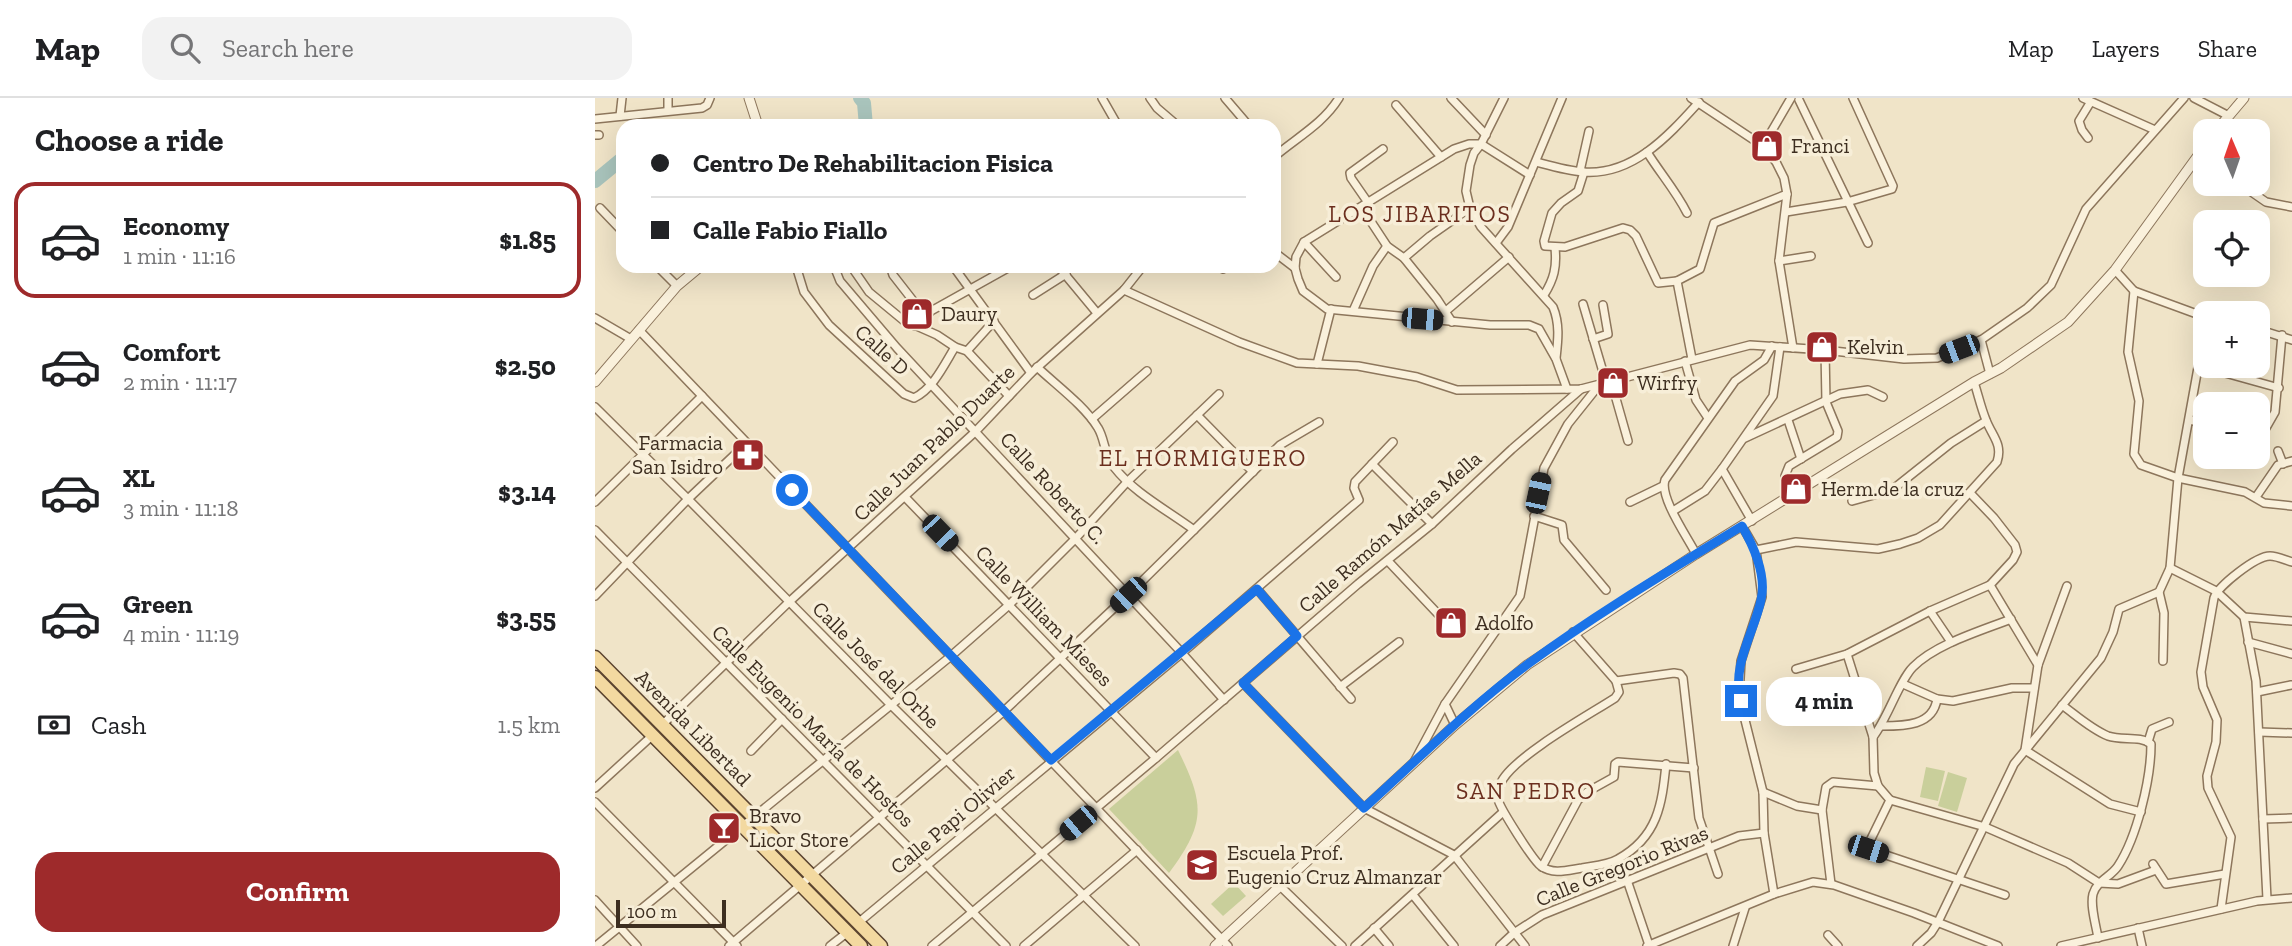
<!DOCTYPE html>
<html lang="en">
<head>
<meta charset="utf-8">
<style>
	body { margin:0; font-family:"Zilla Slab",serif; background:#f2f2f2; color:#202124; height:100vh; display:flex; flex-direction:column; font-size:26px; white-space:nowrap }
	* { box-sizing:border-box; margin:0 }
	p { font-size:23px; color:#757577 }
	.icon { flex:none; width:38px; height:38px; fill:none; stroke:currentColor; stroke-width:2; stroke-linecap:round; stroke-linejoin:round }
	.map { position:relative; flex:1; overflow:hidden }
	.sheet { display:flex; flex-direction:column; background:#fff; width:595px }
	.sheet>* { flex:none }
	.hud { position:absolute; left:21px; top:21px; width:665px; height:154px; border-radius:21px; box-shadow:0 7px 28px #0002; display:grid; align-content:center; height:154px; padding:0 35px; background:#fff }
	.needle { width:46px; rotate:358deg }
	.fabs { position:absolute; left:1598px; top:21px; display:grid; gap:14px }
	.fabs a { display:grid; place-items:center; width:77px; height:77px; border-radius:14px; background:#fff; box-shadow:0 7px 28px #0002; font-size:35px }
	.scale { position:absolute; left:21px; bottom:18px; width:110px; box-sizing:border-box; padding-left:7px; border:4px solid #3d2e20; border-top:0; font-size:19px; line-height:24px; white-space:nowrap; color:#3d2e20; -webkit-text-stroke:5px #f7eed8; paint-order:stroke }
	.end { position:absolute; width:32px; height:32px; margin:-16px; border:9px solid #1a73e8; background:#fff; box-shadow:0 0 0 4px #fff }
	.from { border-radius:50% }
	.bubble { position:absolute; height:49px; border-radius:21px; background:#fff; box-shadow:0 7px 28px #0002; font-size:23px; font-weight:700; line-height:49px; text-align:center }
	.car { position:absolute; width:21px; height:42px; margin:-21px -10px; border-radius:9px; box-shadow:0 0 5px 2px #0007; background:linear-gradient(#222 24%,#8ab4d8 0 40%,#222 0 76%,#8ab4d8 0 86%,#222 0) }
	.hud b { display:flex; align-items:center; gap:24px; height:66px; font-size:26px }
	.hud b+b { border-top:2px solid #e0e0e0 }
	.hud i { width:18px; height:18px; background:#202124 }
	ul { padding:0; list-style:none }
	li { display:flex; align-items:center; gap:21px; height:116px; margin:0 14px 10px; padding:0 21px; border:4px solid transparent; border-radius:21px }
	li div { flex:1 }
	li b { display:block; font-size:26px }
	li em { font-style:normal; font-weight:700 }
	li.on { border-color:#9e2a2b }
	li>.icon { width:63px; height:63px; stroke-width:1.5 }
	h2 { padding:0 35px; font-size:32px; line-height:84px }
	.pay { display:flex; align-items:center; gap:18px; height:77px; padding:0 35px; font-size:26px }
	.pay p { margin-inline-start:auto }
	.cta { display:flex; gap:14px; margin-top:auto; padding:14px 35px }
	.cta a { flex:1; height:80px; border-radius:21px; background:#9e2a2b; color:#fff; font-size:28px; font-weight:700; line-height:80px; text-align:center }
	header { display:flex; align-items:center; gap:42px; box-sizing:border-box; height:98px; padding:0 35px; background:#fff; border-bottom:2px solid #e0e0e0 }
	header strong { font-size:33px }
	nav { display:flex; gap:38px; margin-inline-start:auto; font-size:24px }
	.search { width:490px; height:63px; background:#f2f2f2; display:flex; align-items:center; gap:18px; box-sizing:border-box; padding:0 24px; border-radius:21px; color:#757577; font-size:26px }
	main { display:flex; flex:1; min-height:0 }
	.map>svg:first-child { display:block }
	.grass { fill:#c9cf9b }
	.lines { fill:none; stroke-linecap:round; stroke-linejoin:round }
	.river { stroke:#a9c4bc; stroke-width:14 }
	.minor-casing { stroke:#8d765c; stroke-width:10 }
	.tertiary-casing { stroke:#8d765c; stroke-width:11 }
	.primary-casing { stroke:#5b4430; stroke-width:15 }
	.minor { stroke:#faf1dc; stroke-width:7 }
	.tertiary { stroke:#faf1dc; stroke-width:9 }
	.primary { stroke:#f3d9a0; stroke-width:12 }
	.route { stroke:#1a73e8; stroke-width:9 }
	.labels { text-anchor:middle; stroke-width:7; stroke-linejoin:round; paint-order:stroke }
	.poi-label { font-size:21px; fill:#3d2e20; stroke:#f7eed8; text-anchor:start }
	.street-label { font-size:21px; fill:#3d2e20; stroke:#f7eed8 }
	.neighbourhood-label { font-size:23px; letter-spacing:2px; fill:#6b2e1e; stroke:#f7eed8 }
</style>
</head>
<body>
<header>
<strong>Map</strong>
<div class="search"><svg class="icon" aria-label="search" viewBox="0 0 24 24"><circle cx="10" cy="10" r="6"/><path d="M15 15l6 6"/></svg>Search here</div>
<nav><a>Map</a><a>Layers</a><a>Share</a></nav>
</header>
<main>
<section class="sheet">
<h2>Choose a ride</h2>
<ul>
<li class="on"><svg class="icon" aria-label="car" viewBox="0 0 24 24"><path d="M5 17H2v-5l4-1 3-4h7l3 4 3 1v5h-3M9 17h6M6 11h13"/><circle cx="7" cy="17" r="2"/><circle cx="17" cy="17" r="2"/></svg><div><b>Economy</b><p>1 min · 11:16</p></div><em>$1.85</em></li>
<li><svg class="icon" aria-label="car" viewBox="0 0 24 24"><path d="M5 17H2v-5l4-1 3-4h7l3 4 3 1v5h-3M9 17h6M6 11h13"/><circle cx="7" cy="17" r="2"/><circle cx="17" cy="17" r="2"/></svg><div><b>Comfort</b><p>2 min · 11:17</p></div><em>$2.50</em></li>
<li><svg class="icon" aria-label="car" viewBox="0 0 24 24"><path d="M5 17H2v-5l4-1 3-4h7l3 4 3 1v5h-3M9 17h6M6 11h13"/><circle cx="7" cy="17" r="2"/><circle cx="17" cy="17" r="2"/></svg><div><b>XL</b><p>3 min · 11:18</p></div><em>$3.14</em></li>
<li><svg class="icon" aria-label="car" viewBox="0 0 24 24"><path d="M5 17H2v-5l4-1 3-4h7l3 4 3 1v5h-3M9 17h6M6 11h13"/><circle cx="7" cy="17" r="2"/><circle cx="17" cy="17" r="2"/></svg><div><b>Green</b><p>4 min · 11:19</p></div><em>$3.55</em></li>
</ul>
<div class="pay"><svg class="icon" aria-label="cash" viewBox="0 0 24 24"><path d="M3 7h18v10H3z"/><circle cx="12" cy="12" r="2"/></svg>Cash<p>1.5 km</p></div>
<div class="cta"><a>Confirm</a></div>
</section>
<div class="map">
<svg width="1697" height="848" viewBox="0 0 1697 848">
	<rect width="100%" height="100%" fill="#f0e4c8"/>
	<g class="grass">
		<path d="M583,652C610,707 611,725 574,775L514,711Z"/>
		<polygon points="1331,669 1350,673 1343,703 1325,699"/>
		<polygon points="1353,674 1372,680 1362,714 1343,708"/>
		<polygon points="639,785 651,798 628,818 616,806"/>
	</g>
	<g class="lines">
		<g class="river">
			<polyline points="265,0 269,5 271,28"/>
			<polyline points="0,83 28,60"/>
		</g>
		<defs>
			<g id="minor">
				<polyline points="73,0 73,12"/>
				<polyline points="507,0 523,28"/>
				<polyline points="555,0 562,10 583,28"/>
				<polyline points="630,0 654,28"/>
				<polyline points="856,0 891,37"/>
				<path d="M909,0L886,46L879,55L875,67L871,93L875,110L886,129L958,209C965,226 963,242 961,260"/>
				<polyline points="1096,0 1168,48 1181,64 1189,80 1192,96 1184,163 1198,250"/>
				<polyline points="1488,0 1560,32"/>
				<polyline points="1599,0 1632,17"/>
				<polyline points="1204,2 1273,145"/>
				<polyline points="801,7 846,59"/>
				<polyline points="25,18 27,0"/>
				<polyline points="0,21 107,10 112,7 115,0"/>
				<polyline points="0,37 4,37"/>
				<polyline points="1493,40 1487,32 1484,23 1495,5"/>
				<polyline points="1168,48 1196,0"/>
				<path d="M1052,54C1065,75 1081,93 1092,115"/>
				<path d="M679,59C701,40 728,26 744,0"/>
				<path d="M941,64C956,68 973,73 988,74C1038,78 1074,37 1104,4"/>
				<polyline points="985,73 994,33"/>
				<polyline points="989,74 983,93 966,105 957,115 949,143 950,148 970,149 1028,130 1035,132 1041,138 1063,185 1082,183"/>
				<polyline points="935,77 886,46 874,46 859,51 709,144 701,159 700,170 703,181 708,193 732,211 895,227 934,227 944,231 961,261 972,291"/>
				<polyline points="1645,86 1671,104 1697,109"/>
				<polyline points="774,106 756,80 755,75 788,51"/>
				<polyline points="5,110 28,134"/>
				<polyline points="767,110 792,148 809,160 842,201 857,224"/>
				<polyline points="1191,114 1252,104 1297,91 1298,88 1258,0"/>
				<polyline points="709,144 741,179"/>
				<polyline points="901,145 913,129 967,0"/>
				<polyline points="679,154 700,170"/>
				<polyline points="809,160 835,138 875,110"/>
				<polyline points="1184,163 1216,158"/>
				<polyline points="62,168 82,188"/>
				<path d="M201,168L209,194L234,227L309,296L319,300C338,291 349,267 360,249"/>
				<polyline points="239,168 245,183 302,250 587,555 629,602"/>
				<polyline points="256,168 274,194 308,222 342,237 360,249 372,253 414,298"/>
				<polyline points="295,168 298,177 330,218"/>
				<polyline points="358,168 436,275"/>
				<polyline points="463,168 502,215"/>
				<polyline points="628,171 632,168"/>
				<polyline points="1520,172 1539,193 1533,254 1544,303 1539,356 1546,367 1583,380 1650,394 1669,405 1697,408"/>
				<polyline points="529,192 644,244 702,265 763,268 822,279 862,292 986,291 1155,247 1230,252 1309,261 1342,260 1386,242 1432,210 1456,187 1491,111 1589,0"/>
				<polyline points="1539,193 1610,219"/>
				<polyline points="438,197 471,176"/>
				<path d="M949,197C959,181 962,169 960,150"/>
				<polyline points="988,206 1011,284"/>
				<polyline points="758,213 778,168 792,148"/>
				<polyline points="851,213 914,159"/>
				<polyline points="0,220 36,241"/>
				<polyline points="320,228 336,213 413,170"/>
				<polyline points="1662,231 1697,242"/>
				<polyline points="44,232 633,848"/>
				<polyline points="998,241 1013,236 1008,207"/>
				<polyline points="1386,242 1395,276"/>
				<polyline points="372,253 399,223"/>
				<polyline points="1097,261 1082,183 1105,171 1119,125 1192,96"/>
				<polyline points="1090,263 1101,302 1113,320"/>
				<polyline points="722,266 736,211"/>
				<polyline points="1605,268 1684,290"/>
				<path d="M442,269C461,287 490,308 503,330C510,341 509,357 519,369C539,395 572,412 599,432"/>
				<polyline points="1016,283 1033,343"/>
				<polyline points="0,309 93,401 295,606 540,848"/>
				<polyline points="602,317 658,374"/>
				<polyline points="497,321 552,273"/>
				<polyline points="1193,322 1206,361"/>
				<polyline points="1595,322 1610,326"/>
				<polyline points="1150,340 1245,296 1273,292 1288,299"/>
				<polyline points="1662,341 1664,342 1680,314 1687,237"/>
				<polyline points="1683,353 1688,366"/>
				<polyline points="777,366 837,426"/>
				<polyline points="1199,397 1190,378 1194,368 1242,339 1243,333 1231,304 1230,252"/>
				<polyline points="310,399 561,660"/>
				<polyline points="1661,399 1683,367 1697,363"/>
				<polyline points="1257,403 1297,392 1356,345 1391,323"/>
				<polyline points="0,404 107,298"/>
				<polyline points="1035,404 1068,388"/>
				<polyline points="1078,413 1110,393 1127,371"/>
				<polyline points="939,418 967,427 969,442 1011,492"/>
				<polyline points="1157,423 1127,371 1178,298 1185,249"/>
				<polyline points="1147,428 1161,452 1167,499 1146,563 1144,598 1168,694 1169,735 1179,796"/>
				<polyline points="0,432 411,848"/>
				<path d="M1161,452L1201,444L1283,451L1305,446L1323,440L1345,427L1402,364C1408,346 1397,338 1391,322C1386,310 1383,296 1379,284"/>
				<path d="M1101,456C1093,440 1064,399 1070,382L1140,283L1169,262L1177,248"/>
				<polyline points="793,463 843,516"/>
				<polyline points="1575,470 1621,493 1649,519 1697,523"/>
				<polyline points="1395,487 1443,567"/>
				<polyline points="1472,488 1443,567 1430,652 1515,706 1546,714"/>
				<polyline points="662,491 756,601"/>
				<polyline points="1564,494 1569,515 1568,563"/>
				<polyline points="0,498 93,401 152,345"/>
				<polyline points="1335,513 1356,544"/>
				<polyline points="1649,519 1661,583 1672,801"/>
				<path d="M1416,521C1385,533 1341,546 1318,569C1304,583 1293,620 1278,639L1279,675L1283,688L1295,702L1390,729L1473,765L1504,785L1523,786L1561,772"/>
				<polyline points="978,534 1021,583 1079,575 1085,576 1088,580 1104,720 1123,776"/>
				<polyline points="1653,544 1697,556"/>
				<polyline points="1252,556 1278,639"/>
				<polyline points="1201,571 1252,556 1335,513 1395,487 1418,462 1422,454 1420,447 1399,420 1376,396"/>
				<path d="M1021,583L1024,594L1020,600C992,618 925,655 908,681C904,687 902,695 903,701C904,709 939,764 946,768C958,777 973,772 987,770C998,768 1013,767 1023,761C1063,739 1067,706 1071,666"/>
				<polyline points="648,585 769,710 859,757 930,848"/>
				<polyline points="1308,586 1342,601 1358,603 1417,590 1439,590"/>
				<polyline points="745,589 804,544"/>
				<polyline points="1662,594 1696,587"/>
				<path d="M1467,607C1482,618 1496,631 1513,638C1527,643 1545,637 1556,646C1556,681 1542,739 1523,768C1516,779 1502,782 1498,796C1495,808 1501,827 1503,840"/>
				<polyline points="67,627 194,504 380,334 436,275 529,192 548,168"/>
				<polyline points="860,627 850,606 925,498 949,370 973,326 1005,286"/>
				<path d="M1287,628C1309,628 1338,628 1342,601"/>
				<polyline points="1664,634 1697,635"/>
				<polyline points="1553,644 1557,631 1574,624"/>
				<polyline points="156,653 187,621"/>
				<polyline points="819,664 850,606"/>
				<polyline points="0,690 59,636"/>
				<polyline points="1168,694 1202,708 1227,712"/>
				<polyline points="1295,702 1274,745 1273,751 1410,797"/>
				<polyline points="0,704 142,848"/>
				<polyline points="1668,721 1697,720"/>
				<polyline points="1558,766 1571,786 1630,776"/>
				<polyline points="947,769 983,702 992,694 1019,679 1020,666 1023,664 1099,670"/>
				<polyline points="1033,785 1054,847"/>
				<polyline points="1236,786 1227,712 1231,689 1238,684 1283,688"/>
				<polyline points="685,788 747,848"/>
				<polyline points="818,797 859,848"/>
				<polyline points="0,802 42,848"/>
				<path d="M1626,811L1636,739L1613,690L1612,678L1621,644L1622,622L1608,589L1606,574L1619,500C1623,488 1661,458 1675,458C1682,458 1690,462 1697,464"/>
				<polyline points="263,825 587,555 764,402 759,390 760,384 798,344"/>
				<polyline points="779,830 794,848"/>
				<polyline points="1543,830 1547,848"/>
				<polyline points="1233,837 1243,848"/>
				<polyline points="1,848 356,558 414,507 481,440 532,384 624,296"/>
				<polyline points="134,848 409,613 533,497 685,347 724,324"/>
				<polyline points="235,848 254,833"/>
				<polyline points="337,848 561,660 763,486 837,426 917,351 986,291"/>
				<polyline points="429,848 542,752"/>
				<polyline points="760,848 907,715"/>
				<polyline points="905,848 919,835 947,817 1144,738 1169,735"/>
				<polyline points="1052,848 1179,796 1218,784 1239,787 1319,815 1403,848"/>
				<polyline points="1138,848 1150,810"/>
				<polyline points="1322,848 1336,835 1343,824 1419,666 1506,560 1518,534 1524,511 1564,494 1575,470 1583,380 1610,231"/>
				<polyline points="1466,848 1662,803 1697,800"/>
			</g>
			<g id="tertiary">
				<polyline points="154,0 163,28"/>
				<polyline points="1621,33 1649,0"/>
				<polyline points="0,284 82,188 106,168"/>
				<polyline points="620,848 860,627 932,567 1101,456 1379,284 1406,270 1473,224 1520,172 1610,48"/>
			</g>
			<g id="primary">
				<polyline points="0,559 286,848"/>
				<polyline points="0,579 266,848"/>
			</g>
		</defs>
		<use href="#minor" class="minor-casing"/>
		<use href="#tertiary" class="tertiary-casing"/>
		<use href="#primary" class="primary-casing"/>
		<use href="#minor" class="minor"/>
		<use href="#tertiary" class="tertiary"/>
		<use href="#primary" class="primary"/>
	</g>
	<g class="lines">
		<path class="route" d="M197,392L456,662L662,491L702,538L648,585L769,710C823,661 875,609 933,566C1001,516 1075,472 1147,428C1159,449 1172,477 1166,502C1159,535 1136,568 1146,603"/>
	</g>
	<defs>
		<symbol id="shop-square" viewBox="-11 -11 22 22"><rect x="-9" y="-9" width="18" height="18" rx="4" fill="#9e2a2b" stroke="#f7eed8"/><path d="M-5-2.5h2.3a2.7 3.5 0 0 1 5.4 0H5L5.5 6h-11ZM-1.5-2.5h3a1.5 2.3 0 0 0-3 0Z" fill="#fff"/></symbol>
		<symbol id="pharmacy-square" viewBox="-11 -11 22 22"><rect x="-9" y="-9" width="18" height="18" rx="4" fill="#9e2a2b" stroke="#f7eed8"/><path d="M-2-6h4v4h4v4h-4v4h-4v-4h-4v-4h4Z" fill="#fff"/></symbol>
		<symbol id="bar-square" viewBox="-11 -11 22 22"><rect x="-9" y="-9" width="18" height="18" rx="4" fill="#9e2a2b" stroke="#f7eed8"/><path d="M-6-5H6L.8 .8V4.5H3.5V6h-7V4.5H-.8V.8Z" fill="#fff"/></symbol>
		<symbol id="school-square" viewBox="-11 -11 22 22"><rect x="-9" y="-9" width="18" height="18" rx="4" fill="#9e2a2b" stroke="#f7eed8"/><path d="M0-5L7-2L0 1L-7-2ZM-4 1L0 2.5L4 1V4Q0 6-4 4Z" fill="#fff"/></symbol>
	</defs>
	<g fill-rule="evenodd">
		<use href="#shop-square" x="1153" y="29" width="38" height="38"/>
		<use href="#shop-square" x="303" y="197" width="38" height="38"/>
		<use href="#shop-square" x="1208" y="230" width="38" height="38"/>
		<use href="#shop-square" x="999" y="266" width="38" height="38"/>
		<use href="#pharmacy-square" x="134" y="338" width="38" height="38"/>
		<use href="#shop-square" x="1182" y="372" width="38" height="38"/>
		<use href="#shop-square" x="837" y="506" width="38" height="38"/>
		<use href="#bar-square" x="110" y="711" width="38" height="38"/>
		<use href="#school-square" x="588" y="748" width="38" height="38"/>
	</g>
	<g class="labels">
		<g class="poi-label">
			<text x="1196" y="55">Franci</text>
			<text x="346" y="223">Daury</text>
			<text x="1252" y="256">Kelvin</text>
			<text x="1042" y="292">Wirfry</text>
			<text x="128" y="352" text-anchor="end">Farmacia<tspan x="128" dy="24">San Isidro</tspan></text>
			<text x="1226" y="398">Herm.de la cruz</text>
			<text x="880" y="532">Adolfo</text>
			<text x="154" y="725">Bravo<tspan x="154" dy="24">Licor Store</tspan></text>
			<text x="632" y="762">Escuela Prof.<tspan x="632" dy="24">Eugenio Cruz Almanzar</tspan></text>
		</g>
		<g class="street-label">
			<text transform="translate(287 252) rotate(42)" y="7">Calle D</text>
			<text transform="translate(339 345) rotate(-44)" y="7">Calle Juan Pablo Duarte</text>
			<text transform="translate(458 390) rotate(47)" y="7">Calle Roberto C.</text>
			<text transform="translate(795 434) rotate(-41)" y="7">Calle Ramón Matías Mella</text>
			<text transform="translate(449 518) rotate(46)" y="7">Calle William Mieses</text>
			<text transform="translate(281 567) rotate(45)" y="7">Calle José del Orbe</text>
			<text transform="translate(218 628) rotate(45)" y="7">Calle Eugenio María de Hostos</text>
			<text transform="translate(98 630) rotate(45)" y="7">Avenida Libertad</text>
			<text transform="translate(358 722) rotate(-40)" y="7">Calle Papi Olivier</text>
			<text transform="translate(1027 768) rotate(-22)" y="7">Calle Gregorio Rivas</text>
		</g>
		<g class="neighbourhood-label">
			<text x="825" y="124">LOS JIBARITOS</text>
			<text x="608" y="368">EL HORMIGUERO</text>
			<text x="931" y="701">SAN PEDRO</text>
		</g>
	</g>
</svg>
<div class="fabs">
<a><svg class="needle" viewBox="-14 -14 28 28"><path d="M0-13l5 13h-10z" fill="#e53935"/><path d="M0 13l5-13h-10z" fill="#757577"/></svg></a>
<a><svg class="icon" aria-label="locate" viewBox="0 0 24 24"><circle cx="12" cy="12" r="6"/><path d="M12 2v4M12 18v4M2 12h4M18 12h4"/></svg></a>
<a>+</a>
<a>−</a>
</div>
<div class="scale">100 m</div>
<i class="end from" style="left:197px;top:392px"></i>
<i class="end" style="left:1146px;top:603px"></i>
<div class="bubble" style="left:1171px;top:579px;width:116px">4 min</div>
<i class="car" style="left:827px;top:221px;rotate:95deg"></i>
<i class="car" style="left:1364px;top:251px;rotate:249deg"></i>
<i class="car" style="left:943px;top:395px;rotate:12deg"></i>
<i class="car" style="left:345px;top:435px;rotate:136deg"></i>
<i class="car" style="left:533px;top:497px;rotate:227deg"></i>
<i class="car" style="left:483px;top:725px;rotate:230deg"></i>
<i class="car" style="left:1273px;top:751px;rotate:108deg"></i>
<div class="hud">
<b><i class="from"></i>Centro De Rehabilitacion Fisica</b>
<b><i></i>Calle Fabio Fiallo</b>
</div>
</div>
</main>
</body>
</html>
